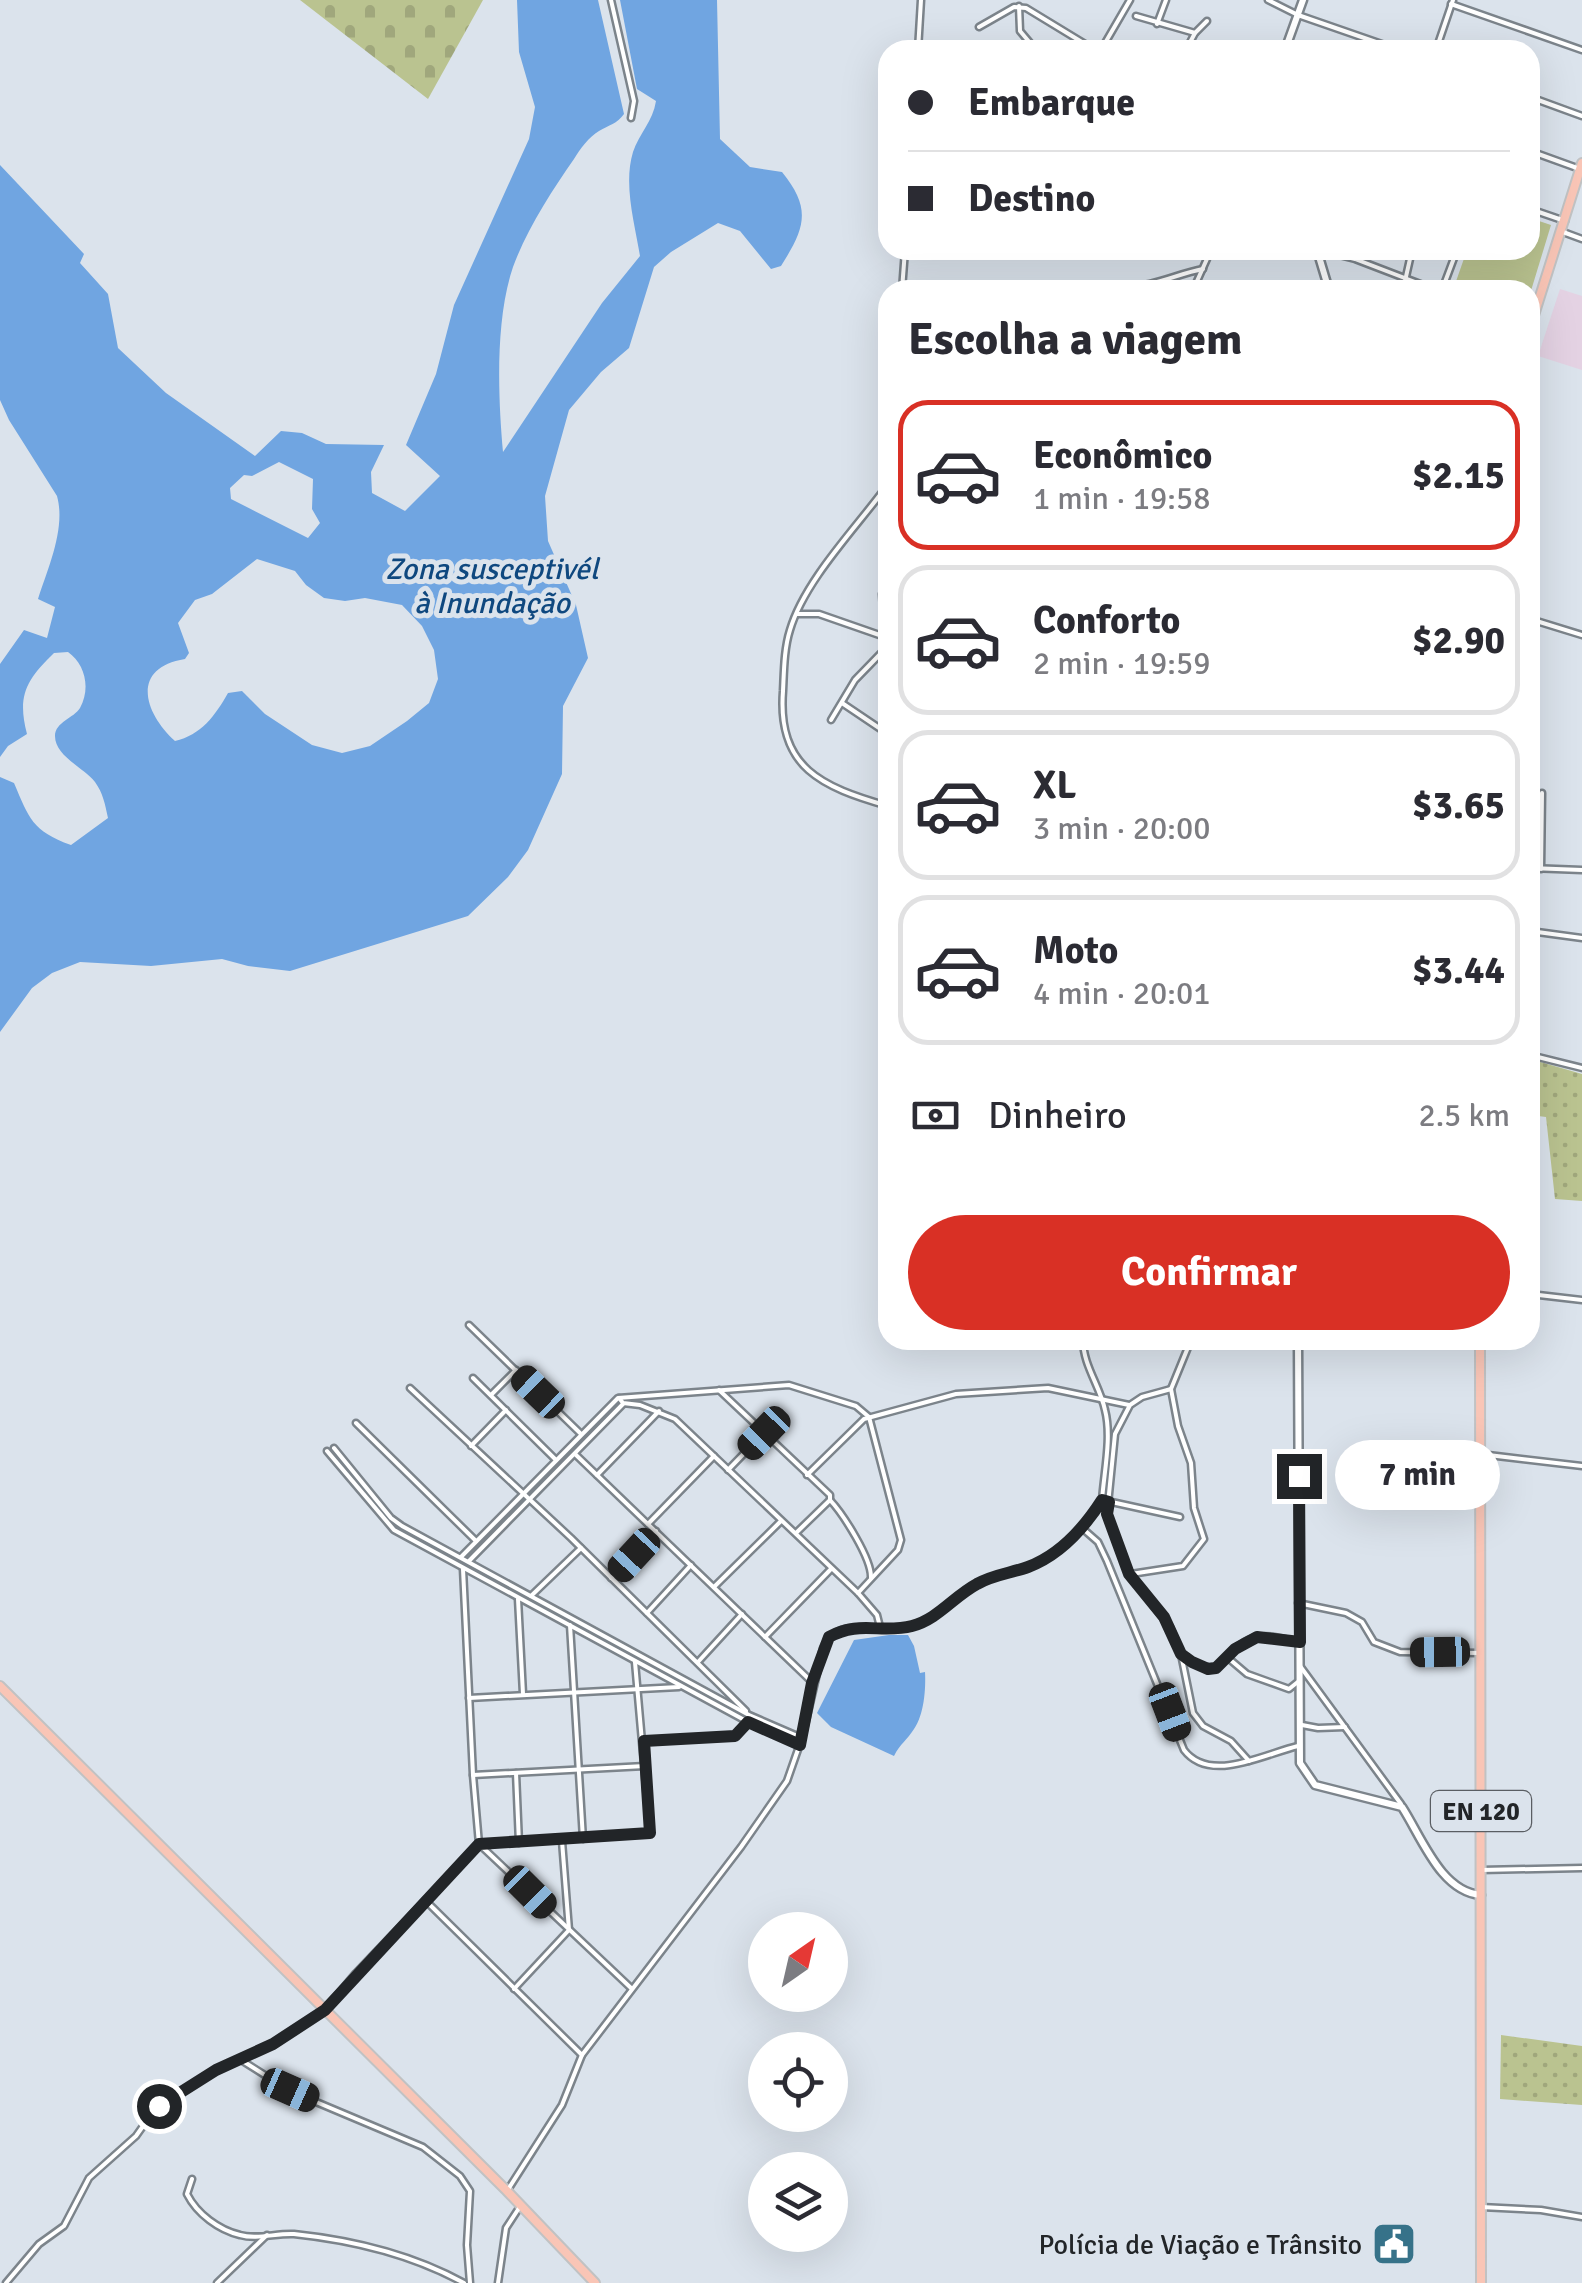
<!DOCTYPE html>
<html lang="pt">
<head>
<meta charset="utf-8">
<style>
	body { margin:0; font-family:Signika,sans-serif; background:#f2f2f3; color:#2b2b33; height:100vh; display:flex; flex-direction:column; font-size:38px; white-space:nowrap }
	* { box-sizing:border-box; margin:0 }
	p { font-size:32px; color:#7c7c81 }
	.icon { flex:none; width:55px; height:55px; fill:none; stroke:currentColor; stroke-width:2; stroke-linecap:round; stroke-linejoin:round }
	.map { position:relative; flex:1; overflow:hidden }
	.drawer { position:absolute; left:878px; top:280px; width:662px; height:1070px; display:flex; flex-direction:column; background:#fff; border-radius:30px; box-shadow:0 10px 40px #0002 }
	.drawer>* { flex:none }
	.banner { position:absolute; left:878px; top:40px; width:662px; height:220px; border-radius:30px; box-shadow:0 10px 40px #0002; display:grid; align-content:center; height:220px; padding:0 30px; background:#fff }
	.needle { width:65px; rotate:34deg }
	.tools { position:absolute; left:748px; top:1912px; display:grid; gap:20px }
	.tools a { display:grid; place-items:center; width:100px; height:100px; border-radius:50%; background:#fff; box-shadow:0 10px 40px #0002; font-size:50px }
	.end { position:absolute; width:45px; height:45px; margin:-22px; border:12px solid #222528; background:#fff; box-shadow:0 0 0 5px #fff }
	.from { border-radius:50% }
	.bubble { position:absolute; height:70px; border-radius:35px; background:#fff; box-shadow:0 10px 40px #0002; font-size:32px; font-weight:700; line-height:70px; text-align:center }
	.car { position:absolute; width:30px; height:60px; margin:-30px -15px; border-radius:12px; box-shadow:0 0 8px 2px #0007; background:linear-gradient(#222 24%,#8ab4d8 0 40%,#222 0 76%,#8ab4d8 0 86%,#222 0) }
	.banner b { display:flex; align-items:center; gap:35px; height:95px; font-size:38px }
	.banner b+b { border-top:2px solid #e1e1e2 }
	.banner i { width:25px; height:25px; background:#2b2b33 }
	ul { padding:0; list-style:none }
	li { display:flex; align-items:center; gap:30px; height:150px; margin:0 20px 15px; padding:0 10px; border:5px solid #e1e1e2; border-radius:30px }
	li div { flex:1 }
	li b { display:block; font-size:38px }
	li em { font-style:normal; font-weight:700 }
	li.current { border-color:#d93025 }
	li>.icon { width:90px; height:90px; stroke-width:1.5 }
	h2 { padding:0 30px; font-size:45px; line-height:120px }
	.pay { display:flex; align-items:center; gap:25px; height:110px; padding:0 30px; font-size:38px }
	.pay p { margin-inline-start:auto }
	.primary-button { display:flex; gap:20px; margin-top:auto; padding:20px 30px }
	.primary-button a { flex:1; height:115px; border-radius:60px; background:#d93025; color:#fff; font-size:40px; font-weight:700; line-height:115px; text-align:center }
	.map>svg:first-child { display:block }
	.commercial { fill:#e4d2e3 }
	.grass { fill:#bac390 }
	.cemetery { fill:url(#cemetery-stones) }
	.park { fill:url(#park-dots) }
	.water { fill:#70a5e1; fill-rule:evenodd }
	.lines { fill:none; stroke-linecap:round; stroke-linejoin:round }
	.street-casing { stroke:#7c848b; stroke-width:9 }
	.secondary-casing { stroke:#7c848b; stroke-width:11 }
	.primary-casing { stroke:#c1c2c3; stroke-width:12 }
	.street { stroke:#fff; stroke-width:4 }
	.secondary { stroke:#fff; stroke-width:6 }
	.primary { stroke:#f9c5b6; stroke-width:8 }
	.route { stroke:#222528; stroke-width:12 }
	.labels { text-anchor:middle; stroke-width:10; stroke-linejoin:round; paint-order:stroke }
	.shield { fill:#dbe3ec; stroke:#5a5e63; stroke-width:2.5 }
	.shield-label { font-size:25px; font-weight:bold; fill:#222528 }
	.poi-label { font-size:28px; fill:#222528; stroke:#dbe3ec; text-anchor:end }
	.water-label { font-size:30px; font-style:italic; fill:#0f487f; stroke:#dbe3ec }
</style>
</head>
<body>
<div class="map">
<svg width="1582" height="2283" viewBox="0 0 1582 2283">
	<defs>
		<pattern id="cemetery-stones" width="16" height="16" patternUnits="userSpaceOnUse" patternTransform="scale(2.5)"><rect width="16" height="16" fill="#bac390"/><path d="M2 7V4a2 2 0 0 1 4 0v3zM10 15v-3a2 2 0 0 1 4 0v3z" fill="#a0a77c"/></pattern>
		<pattern id="park-dots" width="8" height="8" patternUnits="userSpaceOnUse" patternTransform="scale(2.5)"><rect width="8" height="8" fill="#bac390"/><path d="M2 2h.1M6 6h.1" fill="none" stroke="#a0a77c" stroke-width="1.8" stroke-linecap="round"/></pattern>
	</defs>
	<rect width="100%" height="100%" fill="#dbe3ec"/>
	<polygon class="commercial" points="1560,289 1582,296 1582,370 1538,356"/>
	<polygon class="grass" points="1530,218 1551,225 1530,294 1530,290 1453,290 1467,250 1530,250"/>
	<polygon class="cemetery" points="300,0 483,0 428,99"/>
	<g class="park">
		<polygon points="1530,1059 1582,1074 1582,1201 1555,1199 1546,1117 1530,1115"/>
		<polygon points="1501,2035 1582,2046 1582,2105 1500,2099"/>
	</g>
	<g class="water">
		<path d="M517,0H598L624,114C617,124 609,125 599,131C589,137 580,149 574,159C551,192 527,229 513,267C495,320 498,397 503,452L602,303L640,256C635,224 623,185 633,152C639,134 653,121 656,101L637,89L620,0H717L720,139L750,167L782,172C812,209 805,228 781,266L771,269L740,231L718,223L671,252L654,267L629,348L601,372L569,410L545,496L548,541L576,605L588,658L563,706L562,774L528,850L508,877L468,916L290,971L248,966L222,959L151,966L80,962L52,973L32,988L0,1032V777L14,783C29,818 32,831 71,845L108,818C105,804 103,793 95,782C83,767 55,756 55,736C55,722 74,718 80,708C91,688 85,664 68,652L54,653C26,680 17,696 27,734L8,746L0,757V664L24,630L47,638L55,607L38,599C48,568 66,528 57,496L9,420L0,400V165L84,254L80,263L108,294L118,348L166,393L255,456L281,431L302,433L326,444L384,445L371,472L372,493L405,511L440,476L406,445L436,374L454,305L529,139L535,107L519,52ZM279,462L313,479L312,509L320,523L308,538L231,499L230,488L244,475L252,476ZM257,559L295,571L306,585L324,598L345,601L365,598L402,605L422,626L434,650L438,679L429,703L407,721L370,746L342,753L312,745L265,714L242,691L228,693C215,716 201,735 175,741C144,713 130,668 185,659L189,653L178,623L195,600L212,594Z"/>
		<path d="M889,1635H908L914,1646L920,1673L925,1672C926,1689 924,1715 914,1729C907,1740 900,1744 894,1756L831,1727L817,1713L854,1640Z"/>
	</g>
	<g class="lines">
		<defs>
			<g id="street">
				<polyline points="611,0 634,101 631,118"/>
				<polyline points="1268,0 1298,15 1399,50"/>
				<polyline points="1451,4 1582,50"/>
				<polyline points="1019,6 1020,31 1036,50"/>
				<polyline points="1136,16 1195,33"/>
				<polyline points="1157,24 1166,0"/>
				<polyline points="979,27 1014,7 1026,8 1095,50"/>
				<polyline points="918,50 921,0"/>
				<polyline points="1101,50 1130,0"/>
				<polyline points="1186,50 1195,33 1207,21"/>
				<polyline points="1436,50 1453,0"/>
				<polyline points="1530,97 1582,116"/>
				<polyline points="1530,151 1577,168"/>
				<polyline points="1530,209 1565,221"/>
				<polyline points="1563,232 1582,239"/>
				<polyline points="1319,250 1355,259 1436,290"/>
				<path d="M1124,286C1152,288 1176,274 1203,269"/>
				<polyline points="902,290 905,250"/>
				<polyline points="1193,290 1211,250"/>
				<polyline points="1403,290 1412,250"/>
				<polyline points="1442,290 1457,250"/>
				<path d="M888,477L883,491C853,531 804,582 790,630C784,649 784,671 783,691C777,768 822,787 888,806"/>
				<polyline points="883,610 882,594 888,582"/>
				<polyline points="797,614 819,614 888,638"/>
				<polyline points="1530,619 1582,635"/>
				<polyline points="842,703 888,734"/>
				<polyline points="831,720 855,680 888,646"/>
				<polyline points="1530,868 1582,870"/>
				<polyline points="1541,869 1542,793"/>
				<polyline points="1530,931 1582,938"/>
				<polyline points="1530,1055 1582,1068"/>
				<polyline points="1530,1294 1582,1300"/>
				<polyline points="469,1325 580,1433"/>
				<polyline points="473,1378 555,1459"/>
				<polyline points="410,1388 571,1538 746,1711"/>
				<polyline points="1171,1389 1142,1397 1130,1405 1115,1434 1107,1514 1129,1574 1170,1627 1181,1654 1193,1713 1203,1726 1231,1741 1249,1761"/>
				<polyline points="719,1390 830,1495 830,1500 796,1533"/>
				<polyline points="491,1395 516,1370"/>
				<polyline points="619,1398 623,1403 640,1405 675,1419 858,1593 877,1615 880,1627"/>
				<polyline points="356,1423 476,1541"/>
				<polyline points="471,1446 506,1410"/>
				<polyline points="334,1448 391,1518 402,1526 749,1715 802,1738"/>
				<polyline points="327,1451 394,1530 748,1722 800,1745"/>
				<polyline points="575,1454 813,1683"/>
				<polyline points="1480,1454 1582,1466"/>
				<polyline points="728,1470 763,1434"/>
				<polyline points="597,1475 659,1411"/>
				<polyline points="807,1475 864,1419 956,1394 1048,1388 1129,1405"/>
				<path d="M830,1500C843,1514 872,1559 871,1578"/>
				<polyline points="1107,1501 1180,1517"/>
				<polyline points="648,1524 714,1456"/>
				<path d="M1082,1528L1098,1542L1107,1561L1184,1750C1210,1784 1264,1754 1298,1746"/>
				<polyline points="461,1557 618,1398 789,1385 856,1406 869,1417 901,1540 898,1550 858,1593"/>
				<polyline points="469,1561 623,1404"/>
				<polyline points="463,1569 473,1775 479,1844 631,1988"/>
				<polyline points="1131,1574 1183,1566 1204,1539 1194,1508 1191,1463 1178,1426 1171,1389 1191,1340"/>
				<polyline points="611,1578 656,1531"/>
				<polyline points="714,1587 781,1521"/>
				<polyline points="531,1596 581,1548"/>
				<polyline points="518,1599 523,1694"/>
				<polyline points="1298,1603 1346,1613 1362,1622 1374,1642 1400,1652 1480,1653"/>
				<polyline points="647,1613 691,1565"/>
				<polyline points="570,1625 583,1839"/>
				<polyline points="765,1637 831,1569"/>
				<path d="M1181,1654C1228,1689 1219,1645 1258,1637C1270,1634 1287,1640 1299,1642"/>
				<polyline points="1227,1657 1247,1674 1289,1689 1299,1681"/>
				<polyline points="698,1662 742,1614"/>
				<polyline points="1300,1666 1401,1804"/>
				<polyline points="469,1698 679,1687"/>
				<polyline points="1302,1725 1318,1728 1345,1727"/>
				<polyline points="644,1741 735,1736 748,1723"/>
				<polyline points="516,1773 519,1843"/>
				<polyline points="473,1775 645,1766"/>
				<polyline points="1481,1870 1582,1868"/>
				<polyline points="426,1901 582,2055"/>
				<polyline points="514,1989 569,1930 562,1841"/>
				<polyline points="241,2060 290,2091 423,2147 460,2176 470,2191 467,2245 470,2283"/>
				<path d="M192,2179L187,2194C197,2214 219,2230 240,2235C257,2240 276,2233 294,2234C351,2240 413,2255 464,2283"/>
				<path d="M509,2188L562,2105L582,2055L741,1847L787,1781L802,1738L823,1648C838,1614 879,1633 907,1627C937,1621 953,1596 979,1583C995,1575 1013,1573 1030,1566C1060,1555 1080,1530 1099,1506L1102,1500C1104,1472 1112,1437 1105,1410C1100,1386 1083,1365 1083,1340"/>
				<polyline points="1481,2207 1541,2210 1582,2217"/>
				<polyline points="6,2283 39,2244 64,2226 89,2178 136,2136 153,2112 216,2070 273,2044 325,2010 356,1973 479,1844 650,1833 635,1662"/>
				<polyline points="217,2283 267,2235"/>
				<polyline points="498,2283 506,2228 521,2205"/>
			</g>
			<g id="secondary">
				<polyline points="1285,50 1303,0"/>
				<polyline points="1317,250 1329,290"/>
				<path d="M1298,1340L1300,1763L1315,1785L1402,1807C1422,1838 1441,1892 1481,1895"/>
			</g>
			<g id="primary">
				<polyline points="1530,328 1582,163"/>
				<polyline points="1480,1340 1481,2283"/>
				<polyline points="0,1686 507,2191 595,2283"/>
			</g>
		</defs>
		<use href="#street" class="street-casing"/>
		<use href="#secondary" class="secondary-casing"/>
		<use href="#primary" class="primary-casing"/>
		<use href="#street" class="street"/>
		<use href="#secondary" class="secondary"/>
		<use href="#primary" class="primary"/>
	</g>
	<g class="lines">
		<path class="route" d="M159,2106L216,2070L273,2044L325,2010L479,1844L650,1833L644,1741L735,1736L748,1722L800,1745L812,1683L829,1637C859,1620 882,1634 912,1626C938,1619 953,1597 977,1584C992,1575 1011,1573 1028,1567C1060,1555 1084,1528 1102,1500L1109,1502L1107,1514L1129,1574L1164,1617L1181,1654L1192,1662L1208,1669L1216,1668L1235,1649L1257,1637L1300,1642L1299,1476"/>
	</g>
	<defs>
		<symbol id="civic-square" viewBox="-11 -11 22 22"><rect x="-9" y="-9" width="18" height="18" rx="4" fill="#367289" stroke="#dbe3ec"/><path d="M-.6-6.5H3V-4.5H.6V-3L4-1V1h2V6H-6V1h2V-1L-.6-3ZM-1.2 2.5V6h2.4V2.5Z" fill="#fff"/></symbol>
	</defs>
	<g fill-rule="evenodd">
		<use href="#civic-square" x="1369" y="2219" width="50" height="50"/>
	</g>
	<g class="labels">
		<rect class="shield" x="1431" y="1791" width="100" height="40" rx="8"/>
		<g class="shield-label">
			<text x="1481" y="1820">EN 120</text>
		</g>
		<g class="poi-label">
			<text x="1362" y="2254">Polícia de Viação e Trânsito</text>
		</g>
		<g class="water-label">
			<text x="492" y="579">Zona susceptivél<tspan x="492" dy="34">à Inundação</tspan></text>
		</g>
	</g>
</svg>
<div class="tools">
<a><svg class="needle" viewBox="-14 -14 28 28"><path d="M0-13l5 13h-10z" fill="#e53935"/><path d="M0 13l5-13h-10z" fill="#7c7c81"/></svg></a>
<a><svg class="icon" aria-label="locate" viewBox="0 0 24 24"><circle cx="12" cy="12" r="6"/><path d="M12 2v4M12 18v4M2 12h4M18 12h4"/></svg></a>
<a><svg class="icon" aria-label="layers" viewBox="0 0 24 24"><path d="M12 4l9 5-9 5-9-5zM3 14l9 5 9-5"/></svg></a>
</div>
<i class="end from" style="left:159px;top:2106px"></i>
<i class="end" style="left:1299px;top:1476px"></i>
<div class="bubble" style="left:1335px;top:1440px;width:165px">7 min</div>
<i class="car" style="left:538px;top:1392px;rotate:314deg"></i>
<i class="car" style="left:764px;top:1433px;rotate:224deg"></i>
<i class="car" style="left:634px;top:1555px;rotate:223deg"></i>
<i class="car" style="left:1440px;top:1652px;rotate:269deg"></i>
<i class="car" style="left:1170px;top:1712px;rotate:159deg"></i>
<i class="car" style="left:530px;top:1892px;rotate:135deg"></i>
<i class="car" style="left:290px;top:2090px;rotate:114deg"></i>
<div class="banner">
<b><i class="from"></i>Embarque</b>
<b><i></i>Destino</b>
</div>
<section class="drawer">
<h2>Escolha a viagem</h2>
<ul>
<li class="current"><svg class="icon" aria-label="car" viewBox="0 0 24 24"><path d="M5 17H2v-5l4-1 3-4h7l3 4 3 1v5h-3M9 17h6M6 11h13"/><circle cx="7" cy="17" r="2"/><circle cx="17" cy="17" r="2"/></svg><div><b>Econômico</b><p>1 min · 19:58</p></div><em>$2.15</em></li>
<li><svg class="icon" aria-label="car" viewBox="0 0 24 24"><path d="M5 17H2v-5l4-1 3-4h7l3 4 3 1v5h-3M9 17h6M6 11h13"/><circle cx="7" cy="17" r="2"/><circle cx="17" cy="17" r="2"/></svg><div><b>Conforto</b><p>2 min · 19:59</p></div><em>$2.90</em></li>
<li><svg class="icon" aria-label="car" viewBox="0 0 24 24"><path d="M5 17H2v-5l4-1 3-4h7l3 4 3 1v5h-3M9 17h6M6 11h13"/><circle cx="7" cy="17" r="2"/><circle cx="17" cy="17" r="2"/></svg><div><b>XL</b><p>3 min · 20:00</p></div><em>$3.65</em></li>
<li><svg class="icon" aria-label="car" viewBox="0 0 24 24"><path d="M5 17H2v-5l4-1 3-4h7l3 4 3 1v5h-3M9 17h6M6 11h13"/><circle cx="7" cy="17" r="2"/><circle cx="17" cy="17" r="2"/></svg><div><b>Moto</b><p>4 min · 20:01</p></div><em>$3.44</em></li>
</ul>
<div class="pay"><svg class="icon" aria-label="cash" viewBox="0 0 24 24"><path d="M3 7h18v10H3z"/><circle cx="12" cy="12" r="2"/></svg>Dinheiro<p>2.5 km</p></div>
<div class="primary-button"><a>Confirmar</a></div>
</section>
</div>
</body>
</html>
